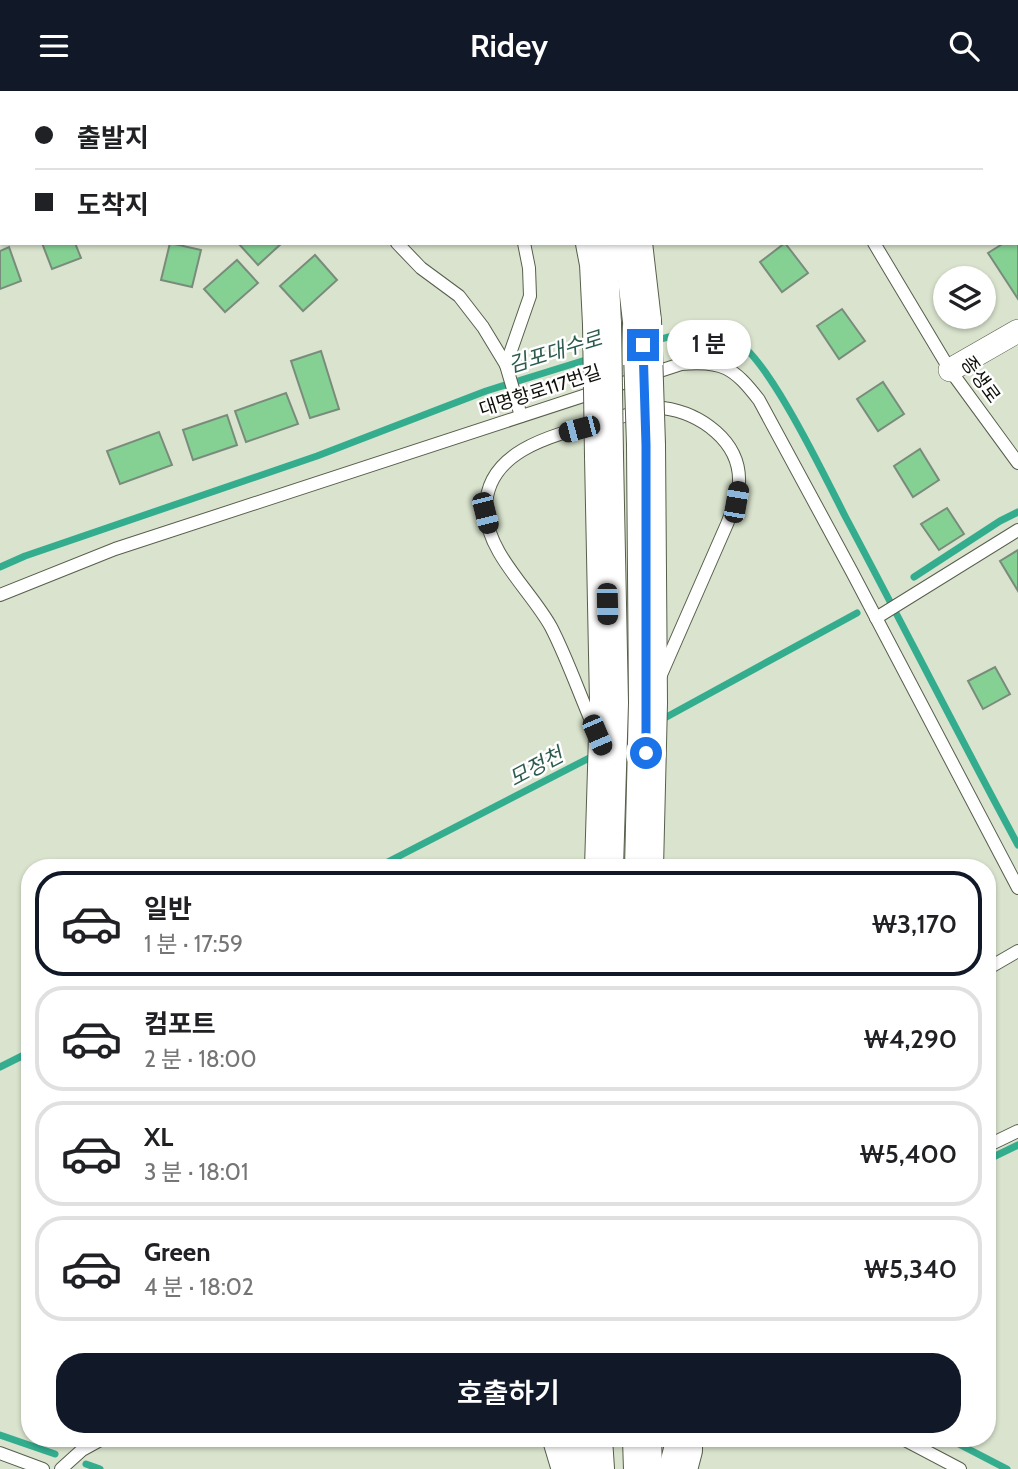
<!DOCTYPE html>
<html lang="ko">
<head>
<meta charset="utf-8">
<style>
	body { margin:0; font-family:Cabin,"Noto Sans KR",sans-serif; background:#f6f6f6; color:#202124; height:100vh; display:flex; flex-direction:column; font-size:26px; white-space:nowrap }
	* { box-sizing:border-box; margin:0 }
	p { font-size:23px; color:#757577 }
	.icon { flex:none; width:38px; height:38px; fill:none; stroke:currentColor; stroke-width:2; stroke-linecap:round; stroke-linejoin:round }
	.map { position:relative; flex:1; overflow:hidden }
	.details { position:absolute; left:21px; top:768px; width:975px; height:588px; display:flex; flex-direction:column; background:#fff; border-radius:28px; box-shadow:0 2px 5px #0004 }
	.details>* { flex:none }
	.banner { position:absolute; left:0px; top:0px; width:1018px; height:154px; box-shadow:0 2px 5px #0004; display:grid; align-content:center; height:154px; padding:0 35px; background:#fff }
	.tools { position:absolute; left:933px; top:175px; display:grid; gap:14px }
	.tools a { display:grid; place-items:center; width:63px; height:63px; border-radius:50%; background:#fff; box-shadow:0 2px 5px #0004; font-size:35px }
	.end { position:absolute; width:32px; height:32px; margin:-16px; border:9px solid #1a73e8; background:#fff; box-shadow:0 0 0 4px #fff }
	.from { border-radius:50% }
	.bubble { position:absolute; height:49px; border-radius:24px; background:#fff; box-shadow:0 2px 5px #0004; font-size:23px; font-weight:600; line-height:49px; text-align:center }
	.car { position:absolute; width:21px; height:42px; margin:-21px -10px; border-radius:9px; box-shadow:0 0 5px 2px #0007; background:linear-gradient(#222 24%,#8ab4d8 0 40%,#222 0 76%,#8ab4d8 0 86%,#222 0) }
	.banner b { display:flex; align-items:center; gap:24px; height:66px; font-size:26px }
	.banner b+b { border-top:2px solid #e0e0e0 }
	.banner i { width:18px; height:18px; background:#202124 }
	ul { padding:12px 0 0; list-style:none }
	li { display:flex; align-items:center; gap:21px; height:105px; margin:0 14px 10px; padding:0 21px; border:4px solid #e0e0e0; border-radius:28px }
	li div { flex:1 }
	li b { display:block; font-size:26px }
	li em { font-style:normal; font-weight:600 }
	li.current { border-color:#111827 }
	li>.icon { width:63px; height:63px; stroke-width:1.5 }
	.primary-button { display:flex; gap:14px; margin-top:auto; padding:14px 35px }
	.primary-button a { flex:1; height:80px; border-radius:28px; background:#111827; color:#fff; font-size:28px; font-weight:600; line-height:80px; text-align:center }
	header { display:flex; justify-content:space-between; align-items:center; height:91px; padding:0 35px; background:#111827; color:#fff; font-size:32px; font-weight:600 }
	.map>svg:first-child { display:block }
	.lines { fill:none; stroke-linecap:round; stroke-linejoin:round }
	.stream { stroke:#34ad8f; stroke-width:7 }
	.building { fill:#85d194; stroke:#798c7c; stroke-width:2 }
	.lane-casing { stroke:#575f4c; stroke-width:14 }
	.street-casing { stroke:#575f4c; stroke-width:24 }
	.highway-casing { stroke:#575f4c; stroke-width:40 }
	.lane { stroke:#fff; stroke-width:12 }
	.street { stroke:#fff; stroke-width:23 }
	.highway { stroke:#fff; stroke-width:38 }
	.highway-bridge-casing { stroke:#575f4c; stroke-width:40; stroke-linecap:butt }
	.highway-bridge { stroke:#fff; stroke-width:38 }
	.route { stroke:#1a73e8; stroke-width:9 }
	.labels { text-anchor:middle; stroke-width:5; stroke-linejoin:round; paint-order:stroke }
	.street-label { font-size:19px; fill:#0e110a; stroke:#fff }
	.water-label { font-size:21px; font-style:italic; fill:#2c5c4e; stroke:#fff }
</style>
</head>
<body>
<header><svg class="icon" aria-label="menu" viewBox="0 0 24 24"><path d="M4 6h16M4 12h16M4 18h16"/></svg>Ridey<svg class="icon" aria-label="search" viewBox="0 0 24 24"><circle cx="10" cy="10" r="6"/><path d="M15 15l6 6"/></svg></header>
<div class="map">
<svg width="1018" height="1378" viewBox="0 0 1018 1378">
	<rect width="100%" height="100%" fill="#d9e3cd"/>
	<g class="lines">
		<g class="stream">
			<path d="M654,250C680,242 710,236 736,250C769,268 826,388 845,425C903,534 959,645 1018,754"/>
			<polyline points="0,476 25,465 317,365 486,300 592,267"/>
			<polyline points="914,486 1000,430 1018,421"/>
			<polyline points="661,629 857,522"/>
			<polyline points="376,777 595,664"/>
			<polyline points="0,976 30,961"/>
			<polyline points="987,1069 1018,1054"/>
			<polyline points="0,1344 55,1363"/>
			<polyline points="949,1348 1007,1378"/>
			<polyline points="86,1373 100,1378"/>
		</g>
	</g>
	<g class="building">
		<polygon points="1017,150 1018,152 1018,208 988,162 1004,152 1017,152"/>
		<polygon points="42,152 75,152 81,167 52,178"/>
		<polygon points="170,152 201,159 192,196 161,189"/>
		<polygon points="238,152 282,152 258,174"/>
		<polygon points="785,152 808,182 782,201 760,171"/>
		<polygon points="9,156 21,190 0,198 0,160"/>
		<polygon points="315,164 337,189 303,220 280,195"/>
		<polygon points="237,169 258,192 225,221 204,198"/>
		<polygon points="842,218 865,250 839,268 817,235"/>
		<polygon points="321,260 339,318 310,327 291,270"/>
		<polygon points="883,291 904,323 878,340 857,308"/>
		<polygon points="286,302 298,333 246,351 235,320"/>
		<polygon points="227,324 237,354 193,369 183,339"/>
		<polygon points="159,341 172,374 120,393 107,360"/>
		<polygon points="920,358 939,389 913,406 894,375"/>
		<polygon points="947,417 964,443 939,459 921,433"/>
		<polygon points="1018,459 1018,500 1000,470"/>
		<polygon points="995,576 1010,603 983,618 968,590"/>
	</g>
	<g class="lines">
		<defs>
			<g id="lane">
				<polyline points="282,0 283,2"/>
				<polyline points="473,0 474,2"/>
				<polyline points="665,0 665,2"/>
				<polyline points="18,2 19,0"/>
				<polyline points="0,21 2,19"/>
				<polyline points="397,152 421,177 459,205 483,236 506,274"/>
				<polyline points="874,152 950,279 1018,372"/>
				<polyline points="521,325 506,274 530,205 529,177 524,152"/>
				<path d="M0,504L115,458L681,273C723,269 734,277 759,309L852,481L1018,797"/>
				<polyline points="876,527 1018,439"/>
				<path d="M595,639C580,605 568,569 551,536C532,501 487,462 486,421C483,356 562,342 611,329C626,325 648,315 663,317C700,322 741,350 739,392C738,406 732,420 727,433L660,586"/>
				<polyline points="987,878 1018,860"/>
				<polyline points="987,1055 1018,1040"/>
				<polyline points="903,1348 960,1378"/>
				<polyline points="0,1362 43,1378"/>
				<polyline points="61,1378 82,1359 102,1348"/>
			</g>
			<polyline id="street" points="950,279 1018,240"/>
			<g id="highway">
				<polyline points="550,0 551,2"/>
				<polyline points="589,0 590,2"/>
				<polyline points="595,152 599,173 602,233"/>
				<polyline points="633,152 642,230"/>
				<polyline points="604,365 609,612 604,777"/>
				<polyline points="644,777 648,612 646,354"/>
				<polyline points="562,1348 571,1378"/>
				<polyline points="593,1348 595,1378"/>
				<polyline points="642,1348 643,1378"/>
				<polyline points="678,1378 683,1359 683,1348"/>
			</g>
		</defs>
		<use href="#lane" class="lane-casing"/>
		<use href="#street" class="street-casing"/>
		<use href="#highway" class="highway-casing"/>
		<use href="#lane" class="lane"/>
		<use href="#street" class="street"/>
		<use href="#highway" class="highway"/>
		<defs>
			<g id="highway-bridge">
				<polyline points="642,230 646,354"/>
				<polyline points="602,233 604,365"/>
			</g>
		</defs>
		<use href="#highway-bridge" class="highway-bridge-casing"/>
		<use href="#highway-bridge" class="highway-bridge"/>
	</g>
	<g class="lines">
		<polyline class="route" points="643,254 646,354 646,662"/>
	</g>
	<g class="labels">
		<g class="street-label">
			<text transform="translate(981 288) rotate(54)" y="7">종생로</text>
			<text transform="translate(540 299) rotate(-18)" y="7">대명항로117번길</text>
		</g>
		<g class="water-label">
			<text transform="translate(555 261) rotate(-17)" y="7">김포대수로</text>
			<text transform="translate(536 676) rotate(-28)" y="7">모정천</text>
		</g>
	</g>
</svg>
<div class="tools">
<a><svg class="icon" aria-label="layers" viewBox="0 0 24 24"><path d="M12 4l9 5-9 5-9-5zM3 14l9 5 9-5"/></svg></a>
</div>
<i class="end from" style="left:646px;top:662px"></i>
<i class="end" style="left:643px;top:254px"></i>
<div class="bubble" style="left:667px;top:229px;width:84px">1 분</div>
<i class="car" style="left:579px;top:338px;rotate:255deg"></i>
<i class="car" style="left:736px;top:411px;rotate:10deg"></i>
<i class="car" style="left:485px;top:422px;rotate:166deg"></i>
<i class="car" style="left:607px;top:513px;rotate:179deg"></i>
<i class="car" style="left:597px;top:644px;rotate:157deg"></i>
<div class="banner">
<b><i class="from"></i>출발지</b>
<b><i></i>도착지</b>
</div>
<section class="details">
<ul>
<li class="current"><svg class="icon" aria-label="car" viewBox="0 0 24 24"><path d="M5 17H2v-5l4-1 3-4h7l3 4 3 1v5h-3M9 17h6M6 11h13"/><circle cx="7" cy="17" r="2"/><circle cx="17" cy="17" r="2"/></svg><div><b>일반</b><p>1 분 · 17:59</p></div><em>₩3,170</em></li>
<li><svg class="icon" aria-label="car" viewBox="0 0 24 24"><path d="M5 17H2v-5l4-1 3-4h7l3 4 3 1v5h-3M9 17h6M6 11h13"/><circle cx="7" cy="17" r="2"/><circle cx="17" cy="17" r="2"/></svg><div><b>컴포트</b><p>2 분 · 18:00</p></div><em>₩4,290</em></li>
<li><svg class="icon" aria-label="car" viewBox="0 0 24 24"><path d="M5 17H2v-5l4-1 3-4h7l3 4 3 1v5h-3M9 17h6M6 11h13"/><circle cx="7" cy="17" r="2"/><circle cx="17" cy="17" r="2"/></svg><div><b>XL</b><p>3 분 · 18:01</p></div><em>₩5,400</em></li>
<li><svg class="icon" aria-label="car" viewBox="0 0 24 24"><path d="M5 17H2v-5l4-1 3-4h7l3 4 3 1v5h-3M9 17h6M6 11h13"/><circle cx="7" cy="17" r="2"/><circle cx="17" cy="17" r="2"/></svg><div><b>Green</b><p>4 분 · 18:02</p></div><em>₩5,340</em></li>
</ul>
<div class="primary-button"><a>호출하기</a></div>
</section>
</div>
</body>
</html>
